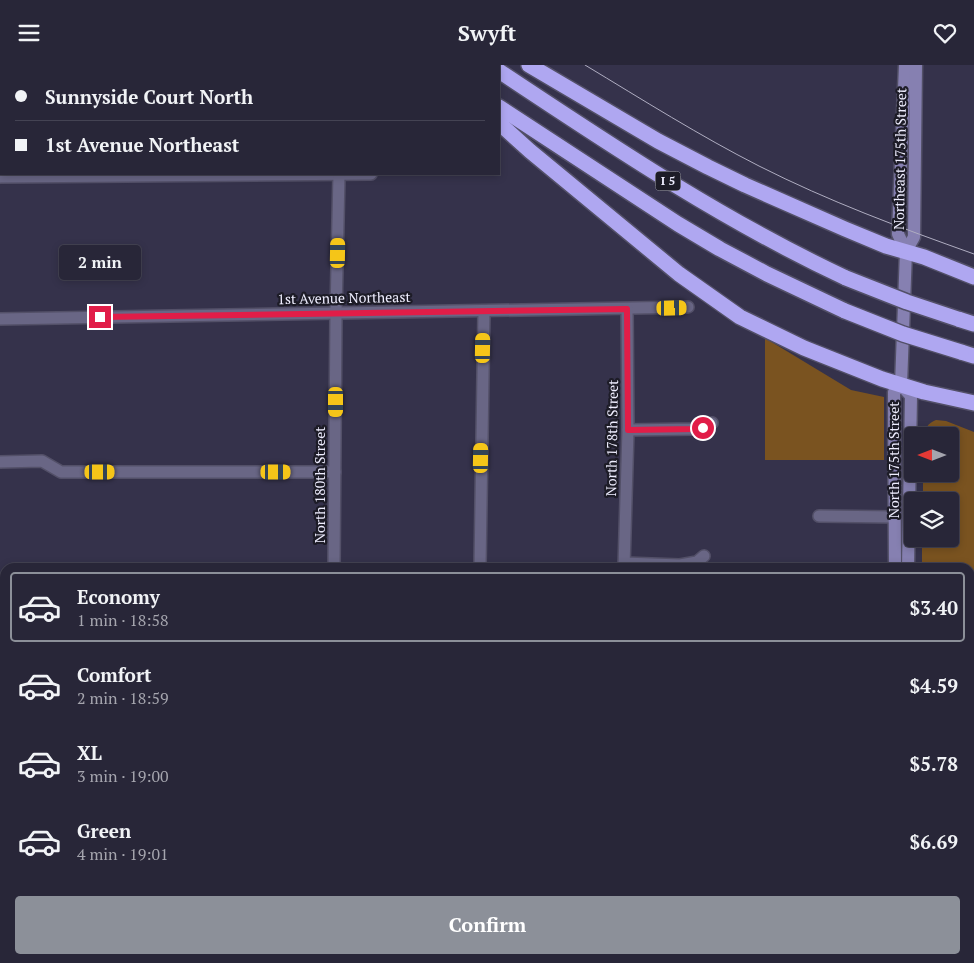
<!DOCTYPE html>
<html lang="en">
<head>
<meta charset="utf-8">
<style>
	body { margin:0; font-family:"PT Serif",serif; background:#343243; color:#f1f3f6; height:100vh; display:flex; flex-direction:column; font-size:19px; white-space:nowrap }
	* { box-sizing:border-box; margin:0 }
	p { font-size:16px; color:#a5a5ae }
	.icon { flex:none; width:28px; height:28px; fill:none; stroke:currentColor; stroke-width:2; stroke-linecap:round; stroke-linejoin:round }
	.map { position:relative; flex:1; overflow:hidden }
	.drawer { position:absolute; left:0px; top:498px; width:975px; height:401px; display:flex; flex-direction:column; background:#282638; border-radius:15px 15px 0 0; box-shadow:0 2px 8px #0003,0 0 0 1px #444353 }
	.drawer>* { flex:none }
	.hud { position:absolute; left:0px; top:0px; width:500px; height:110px; box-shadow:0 2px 8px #0003,0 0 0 1px #444353; display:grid; align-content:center; height:110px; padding:0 15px; background:#282638 }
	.needle { width:32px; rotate:270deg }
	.buttons { position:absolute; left:904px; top:362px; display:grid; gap:10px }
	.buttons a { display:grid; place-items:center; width:55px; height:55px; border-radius:5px; background:#282638; box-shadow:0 2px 8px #0003,0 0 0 1px #444353; font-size:25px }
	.end { position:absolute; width:22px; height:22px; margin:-11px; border:6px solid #e11d48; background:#fff; box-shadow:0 0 0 2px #fff }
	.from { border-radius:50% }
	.bubble { position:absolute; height:35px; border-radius:5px; background:#282638; box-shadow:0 2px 8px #0003,0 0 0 1px #444353; font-size:16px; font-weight:700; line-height:35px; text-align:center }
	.car { position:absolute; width:15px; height:30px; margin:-15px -8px; border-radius:6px; box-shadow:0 0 4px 1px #0007; background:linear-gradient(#f5c518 24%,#345 0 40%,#f5c518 0 76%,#345 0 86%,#f5c518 0) }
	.hud b { display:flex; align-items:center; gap:18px; height:48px; font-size:19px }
	.hud b+b { border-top:1px solid #444353 }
	.hud i { width:12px; height:12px; background:#f1f3f6 }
	ul { padding:9px 0 0; list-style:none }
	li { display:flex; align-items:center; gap:15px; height:70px; margin:0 10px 8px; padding:0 5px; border:2px solid transparent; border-radius:5px }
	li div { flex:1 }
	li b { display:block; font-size:19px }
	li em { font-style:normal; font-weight:700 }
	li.active { border-color:#8c9099 }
	li>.icon { width:45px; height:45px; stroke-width:1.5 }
	.cta { display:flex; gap:10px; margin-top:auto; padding:10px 15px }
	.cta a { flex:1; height:58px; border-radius:5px; background:#8c9099; color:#fff; font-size:20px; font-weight:700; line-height:58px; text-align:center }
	header { display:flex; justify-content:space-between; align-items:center; height:65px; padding:0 15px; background:#282638; font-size:22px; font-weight:700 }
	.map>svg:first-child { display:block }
	.built { fill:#3f3b5b }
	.green { fill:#7a5320 }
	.water { fill:#ae7936; stroke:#c29c72 }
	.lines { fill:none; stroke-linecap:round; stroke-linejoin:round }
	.minor-casing { stroke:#535068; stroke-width:14 }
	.tertiary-casing { stroke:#535068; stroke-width:15 }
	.secondary-casing { stroke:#535068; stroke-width:15 }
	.motorway-casing { stroke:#535068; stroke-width:18 }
	.minor { stroke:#696685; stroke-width:11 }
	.tertiary { stroke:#696685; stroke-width:12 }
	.secondary { stroke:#8680b1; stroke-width:12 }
	.motorway { stroke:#afa7f1; stroke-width:15 }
	.tram { stroke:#afadc1; stroke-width:1 }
	.motorway-bridge-casing { stroke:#535068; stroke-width:18; stroke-linecap:butt }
	.motorway-bridge { stroke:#afa7f1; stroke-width:15 }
	.route { stroke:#e11d48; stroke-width:6 }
	.labels { text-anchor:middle; stroke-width:4.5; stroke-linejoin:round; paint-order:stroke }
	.shield { fill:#1d1c27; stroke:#b0afbe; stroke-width:1 }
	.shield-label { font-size:12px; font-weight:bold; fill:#efeeff }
	.street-label { font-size:14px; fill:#efeeff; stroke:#1d1c27 }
</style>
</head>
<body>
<header><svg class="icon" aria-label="menu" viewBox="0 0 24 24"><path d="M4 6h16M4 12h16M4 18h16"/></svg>Swyft<svg class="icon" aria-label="heart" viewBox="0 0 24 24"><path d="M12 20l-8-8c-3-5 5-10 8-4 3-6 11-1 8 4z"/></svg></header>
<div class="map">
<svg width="974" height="898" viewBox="0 0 974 898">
	<rect width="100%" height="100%" fill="#35324b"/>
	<polygon class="built" points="970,825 974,825 974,898 913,898 914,894 970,894"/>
	<g class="green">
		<polygon points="765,273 851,325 884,332 884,395 765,395"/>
		<path d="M936,355L946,356L974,367V793H970V502H922V474H950V436H923V409H950V371H924C925,363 928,358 936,355Z"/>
	</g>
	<polygon class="water" points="974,681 974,774 970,774 970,682"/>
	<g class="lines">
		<defs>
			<g id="minor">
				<polyline points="339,0 339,1"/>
				<polyline points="0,112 371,109"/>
				<polyline points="0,254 688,242"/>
				<polyline points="628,365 694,364 703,363 712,358"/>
				<polyline points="0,397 42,396 61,407 335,407"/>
				<polyline points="819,451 894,452"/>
				<polyline points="624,498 680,500 697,497 704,491"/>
				<polyline points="334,502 336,248 339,109"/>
				<polyline points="480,502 484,246"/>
				<polyline points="624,502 628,365 627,244"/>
				<polyline points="0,538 5,538"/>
				<polyline points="48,894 48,898"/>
				<polyline points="332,894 332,898"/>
				<polyline points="615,894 615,898"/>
				<polyline points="708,894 708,898"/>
			</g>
			<g id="tertiary">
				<polyline points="970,807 974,807"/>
				<polyline points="0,820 5,820"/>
			</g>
			<g id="secondary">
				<polyline points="905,0 898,169 906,186 901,320 911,331 908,502"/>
				<polyline points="906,186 914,172 916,0"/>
				<polyline points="895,502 894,327 901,320"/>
				<polyline points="897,894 897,898"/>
			</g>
			<g id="motorway">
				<polyline points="434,0 435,1"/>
				<polyline points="529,0 658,76 708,102 745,120 845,164 886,181 924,192 974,212"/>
				<path d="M499,6C612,81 722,155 846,213"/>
				<polyline points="499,42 678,159 720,184 767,209 845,246"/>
				<polyline points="499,58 530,86 679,209 740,252 804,283 882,314 924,327 974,338"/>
				<polyline points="958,254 974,259"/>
				<polyline points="961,287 974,291"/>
			</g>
		</defs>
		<use href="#minor" class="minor-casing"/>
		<use href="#tertiary" class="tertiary-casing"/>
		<use href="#secondary" class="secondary-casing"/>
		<use href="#motorway" class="motorway-casing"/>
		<use href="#minor" class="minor"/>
		<use href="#tertiary" class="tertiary"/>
		<use href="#secondary" class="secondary"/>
		<use href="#motorway" class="motorway"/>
		<path class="tram" d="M585,0C643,35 700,71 759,101C828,136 901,163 974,189"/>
		<defs>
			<g id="motorway-bridge">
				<polyline points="846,213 907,237 958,254"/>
				<polyline points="845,246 903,269 961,287"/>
			</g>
		</defs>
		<use href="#motorway-bridge" class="motorway-bridge-casing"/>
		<use href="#motorway-bridge" class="motorway-bridge"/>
	</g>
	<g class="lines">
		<polyline class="route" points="100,252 627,244 628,365 694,364 703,363"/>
	</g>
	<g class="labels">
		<rect class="shield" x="655.5" y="106.5" width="25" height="19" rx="4"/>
		<g class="shield-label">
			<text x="668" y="120">I 5</text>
		</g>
		<g class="street-label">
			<text transform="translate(900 94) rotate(-89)" y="5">Northeast 175th Street</text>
			<text transform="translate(344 233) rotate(-1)" y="5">1st Avenue Northeast</text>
			<text transform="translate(612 373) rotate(-89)" y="5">North 178th Street</text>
			<text transform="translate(894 395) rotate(-90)" y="5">North 175th Street</text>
			<text transform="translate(320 420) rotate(-90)" y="5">North 180th Street</text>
		</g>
	</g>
</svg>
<div class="buttons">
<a><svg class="needle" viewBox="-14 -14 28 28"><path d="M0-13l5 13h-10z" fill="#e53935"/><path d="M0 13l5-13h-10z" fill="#a5a5ae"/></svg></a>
<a><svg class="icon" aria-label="layers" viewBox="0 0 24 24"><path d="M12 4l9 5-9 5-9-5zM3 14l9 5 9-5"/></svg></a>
</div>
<i class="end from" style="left:703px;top:363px"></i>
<i class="end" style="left:100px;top:252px"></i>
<div class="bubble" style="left:59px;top:180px;width:82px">2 min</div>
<i class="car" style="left:338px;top:188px;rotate:1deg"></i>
<i class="car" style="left:672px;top:243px;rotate:89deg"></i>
<i class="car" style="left:483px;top:283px;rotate:1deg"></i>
<i class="car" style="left:336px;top:337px;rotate:180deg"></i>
<i class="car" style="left:481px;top:393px;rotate:1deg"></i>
<i class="car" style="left:100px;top:407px;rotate:90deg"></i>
<i class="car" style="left:276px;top:407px;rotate:90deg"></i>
<div class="hud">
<b><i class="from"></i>Sunnyside Court North</b>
<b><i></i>1st Avenue Northeast</b>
</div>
<section class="drawer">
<ul>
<li class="active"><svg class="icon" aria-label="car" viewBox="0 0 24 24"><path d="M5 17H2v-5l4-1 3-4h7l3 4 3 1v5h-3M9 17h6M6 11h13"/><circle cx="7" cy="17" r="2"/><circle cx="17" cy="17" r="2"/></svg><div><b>Economy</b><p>1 min · 18:58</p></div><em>$3.40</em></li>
<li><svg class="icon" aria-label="car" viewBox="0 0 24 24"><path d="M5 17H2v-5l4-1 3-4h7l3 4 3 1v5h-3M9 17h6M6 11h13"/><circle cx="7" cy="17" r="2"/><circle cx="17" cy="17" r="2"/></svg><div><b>Comfort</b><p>2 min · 18:59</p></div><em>$4.59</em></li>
<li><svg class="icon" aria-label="car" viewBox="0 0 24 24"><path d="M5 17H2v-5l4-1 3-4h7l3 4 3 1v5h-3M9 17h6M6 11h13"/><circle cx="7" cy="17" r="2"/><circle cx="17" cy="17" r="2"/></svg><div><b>XL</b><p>3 min · 19:00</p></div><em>$5.78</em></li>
<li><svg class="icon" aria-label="car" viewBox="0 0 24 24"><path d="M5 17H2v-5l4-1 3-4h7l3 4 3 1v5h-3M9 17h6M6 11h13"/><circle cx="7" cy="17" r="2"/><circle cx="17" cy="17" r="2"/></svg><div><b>Green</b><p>4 min · 19:01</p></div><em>$6.69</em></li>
</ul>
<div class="cta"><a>Confirm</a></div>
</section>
</div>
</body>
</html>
